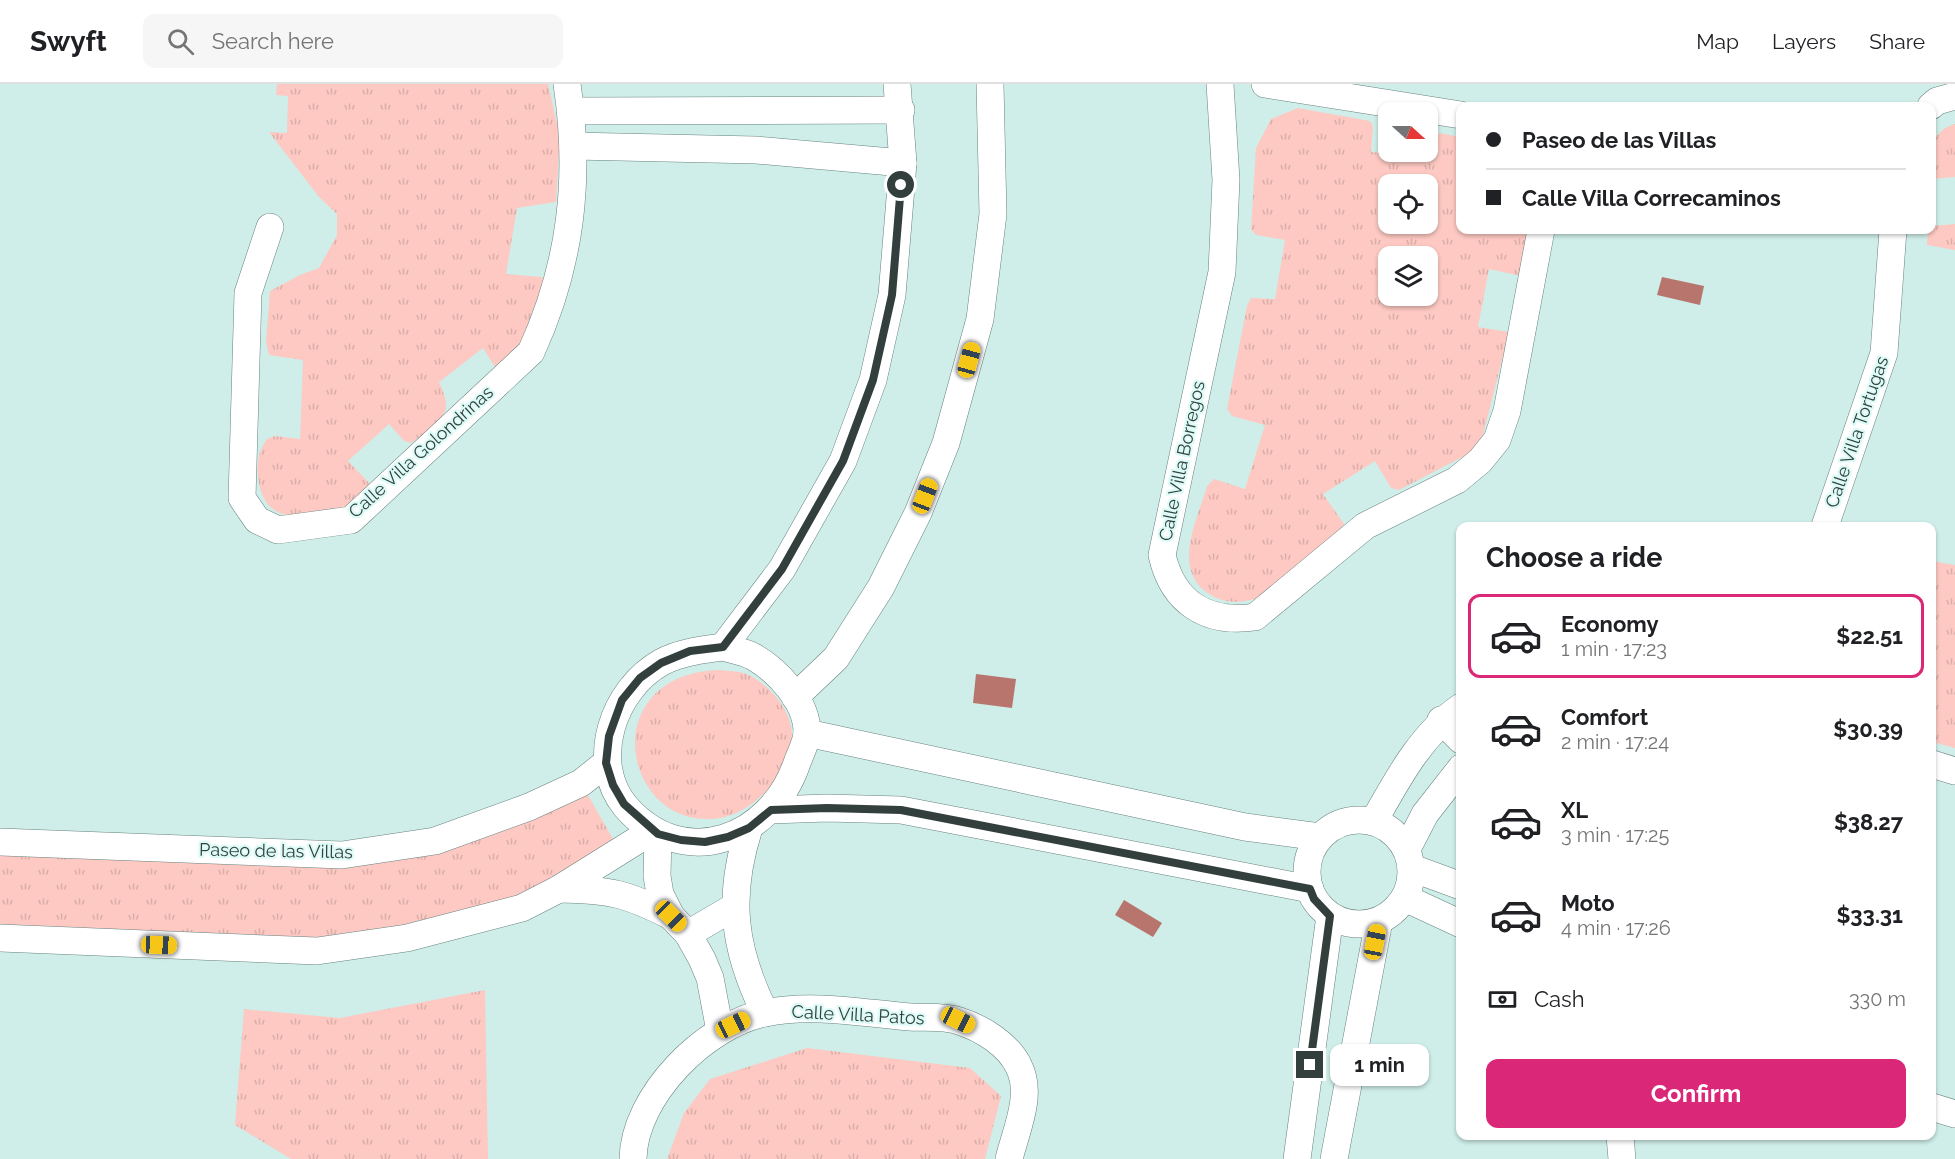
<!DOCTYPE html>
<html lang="en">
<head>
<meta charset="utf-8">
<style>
	body { margin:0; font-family:Raleway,sans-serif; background:#f6f6f6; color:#202124; height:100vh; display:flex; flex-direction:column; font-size:22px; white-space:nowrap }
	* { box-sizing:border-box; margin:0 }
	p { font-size:20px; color:#757577 }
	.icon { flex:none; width:33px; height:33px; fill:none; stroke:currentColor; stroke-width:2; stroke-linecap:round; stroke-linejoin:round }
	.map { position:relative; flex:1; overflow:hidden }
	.panel { position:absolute; left:1456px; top:438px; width:480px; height:618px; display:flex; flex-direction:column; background:#fff; border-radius:12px; box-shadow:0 2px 4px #0004 }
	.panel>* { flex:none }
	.hud { position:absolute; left:1456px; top:18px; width:480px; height:132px; border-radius:12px; box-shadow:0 2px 4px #0004; display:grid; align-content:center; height:132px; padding:0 30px; background:#fff }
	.needle { width:39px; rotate:111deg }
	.tools { position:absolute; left:1378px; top:18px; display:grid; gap:12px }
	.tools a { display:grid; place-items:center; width:60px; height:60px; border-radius:12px; background:#fff; box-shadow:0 2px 4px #0004; font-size:30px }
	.end { position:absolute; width:27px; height:27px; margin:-14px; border:8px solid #323f3d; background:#fff; box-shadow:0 0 0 3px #fff }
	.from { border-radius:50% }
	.bubble { position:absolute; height:42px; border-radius:12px; background:#fff; box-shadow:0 2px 4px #0004; font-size:20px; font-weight:700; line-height:42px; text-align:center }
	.car { position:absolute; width:18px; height:36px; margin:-18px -9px; border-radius:8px; box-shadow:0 0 4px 2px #0007; background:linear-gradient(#f5c518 24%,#345 0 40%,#f5c518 0 76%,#345 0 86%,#f5c518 0) }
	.hud b { display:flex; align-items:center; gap:21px; height:57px; font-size:22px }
	.hud b+b { border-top:2px solid #e0e0e0 }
	.hud i { width:15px; height:15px; background:#202124 }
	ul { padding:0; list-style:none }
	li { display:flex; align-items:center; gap:18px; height:84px; margin:0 12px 9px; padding:0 18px; border:3px solid transparent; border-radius:12px }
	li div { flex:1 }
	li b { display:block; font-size:22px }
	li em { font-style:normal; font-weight:700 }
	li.current { border-color:#db2777 }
	li>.icon { width:54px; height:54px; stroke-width:1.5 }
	h2 { padding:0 30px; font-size:27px; line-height:72px }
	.pay { display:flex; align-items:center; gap:15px; height:66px; padding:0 30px; font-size:22px }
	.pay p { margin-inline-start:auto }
	.cta { display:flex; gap:12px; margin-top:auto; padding:12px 30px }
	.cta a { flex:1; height:69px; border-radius:12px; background:#db2777; color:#fff; font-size:24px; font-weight:700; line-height:69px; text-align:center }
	header { display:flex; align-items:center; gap:36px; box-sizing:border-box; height:84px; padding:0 30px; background:#fff; border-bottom:2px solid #e0e0e0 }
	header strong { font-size:28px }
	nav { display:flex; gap:33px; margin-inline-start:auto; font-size:21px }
	.search { width:420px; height:54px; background:#f6f6f6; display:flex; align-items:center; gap:15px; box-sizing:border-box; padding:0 21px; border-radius:12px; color:#757577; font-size:22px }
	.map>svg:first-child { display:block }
	.park { fill:url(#park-tufts); fill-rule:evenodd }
	.water { fill:#b7756d }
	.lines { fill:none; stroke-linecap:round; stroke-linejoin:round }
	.street-casing { stroke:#67837f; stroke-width:28 }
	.street { stroke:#fff; stroke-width:27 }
	.route { stroke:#323f3d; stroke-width:8 }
	.labels { text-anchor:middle; stroke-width:4.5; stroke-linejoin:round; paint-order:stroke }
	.street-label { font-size:18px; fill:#323f3d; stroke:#dcfbf6 }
</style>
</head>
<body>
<header>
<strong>Swyft</strong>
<div class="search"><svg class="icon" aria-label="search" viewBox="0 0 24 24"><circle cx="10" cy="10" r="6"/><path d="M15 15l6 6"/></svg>Search here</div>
<nav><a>Map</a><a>Layers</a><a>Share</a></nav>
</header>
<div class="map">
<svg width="1955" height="1075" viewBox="0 0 1955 1075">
	<defs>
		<pattern id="park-tufts" width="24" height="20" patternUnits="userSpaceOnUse" patternTransform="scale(1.5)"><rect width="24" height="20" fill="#fdc9c2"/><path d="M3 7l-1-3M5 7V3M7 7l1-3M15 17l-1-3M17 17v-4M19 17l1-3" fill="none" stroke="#d9aea8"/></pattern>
	</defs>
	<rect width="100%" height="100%" fill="#cfeee9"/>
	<g class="park">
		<path d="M277,0H548L560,52L556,118L517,124L506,190L542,193L545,202L524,263L498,288L483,264L439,298C442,305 446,313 446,321C447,336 422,351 411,359L404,357L389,340L348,377L372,402L351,425C314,429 268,448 259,399C256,383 257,369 267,355L275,352L300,355L303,276L269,271L266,258L270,207L300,191L319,184L337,151V130L319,113L269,48L287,49L288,12L276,11Z"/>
		<path d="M1298,24L1370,37L1373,43L1371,68L1431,73L1439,49L1461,53V146H1530L1521,192L1489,185L1478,243L1509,248L1481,359L1472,368L1399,406L1391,404L1375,377L1323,410L1344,440L1341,445L1265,511C1248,519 1227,521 1211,511C1170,487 1197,437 1207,402L1214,395L1245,405L1265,341L1232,332L1227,325L1247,222L1251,214L1275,215L1285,156L1256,151L1251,145L1256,64L1271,35ZM1389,100H1428V140H1389ZM1389,172H1428V212H1389Z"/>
		<path d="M1955,40V93L1932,95C1932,70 1927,48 1955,40Z"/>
		<polygon points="1955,140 1955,166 1927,161 1928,146 1932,146 1932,142"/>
		<polygon points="1932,477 1955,481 1955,664 1932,658"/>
		<path d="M719,586C728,587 739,587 746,590C769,599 793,628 792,653C790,692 750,733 712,735C620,740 597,590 719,586Z"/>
		<polygon points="581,699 620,767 559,805 407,854 0,854 0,758 342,771"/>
		<polygon points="485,906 488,1075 291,1075 235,1041 244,925 340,934"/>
		<polygon points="807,964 970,984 1001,1012 985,1075 667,1075 684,1029 710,995"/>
	</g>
	<g class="water">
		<polygon points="1662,193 1704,202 1700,221 1657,211"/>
		<polygon points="976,590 1016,595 1012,624 973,619"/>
		<polygon points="1124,816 1162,839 1153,853 1115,831"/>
	</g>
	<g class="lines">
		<defs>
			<g id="street">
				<path d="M1220,0L1226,96L1222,188L1162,471C1173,519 1207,540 1255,533L1365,442L1457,396L1480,377L1497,356L1507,327L1541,146"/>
				<polyline points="1265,0 1461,31"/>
				<polyline points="1931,22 1937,17 1955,12"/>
				<polyline points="571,27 901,26"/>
				<polyline points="573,62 756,66 903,79"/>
				<path d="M270,143L248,209L242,414L257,436L278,446L351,436L531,268C571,181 581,95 567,0"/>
				<polyline points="1825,442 1884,269 1893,146"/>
				<path d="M723,563C733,566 745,568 754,573C778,587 807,618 807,648C807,658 800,670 797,679C771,755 684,789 626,723C588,678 613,605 662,578C681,568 702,566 723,563Z"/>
				<polyline points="723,563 782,485 843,377 873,296 892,211 903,79 897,0"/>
				<polyline points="795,613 836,574 881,503 918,429 946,359 980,235 993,130 990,0"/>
				<polyline points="1441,636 1461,656"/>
				<polyline points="807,649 1245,743 1320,753"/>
				<polyline points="1932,680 1955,687"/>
				<polyline points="771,726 827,724 901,726 1310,805"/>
				<circle cx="1359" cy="788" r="52"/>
				<path d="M1374,737C1397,696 1421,650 1461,623"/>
				<path d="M749,744C727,813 733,864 765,929"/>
				<polyline points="658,750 657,792 660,810 671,832 688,850 702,875 710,894 720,947"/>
				<polyline points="0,758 342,771 435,757 529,723 581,699 606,679"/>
				<polyline points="1407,765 1425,730 1461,684"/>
				<polyline points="1412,784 1461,802"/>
				<path d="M559,805C611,806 625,809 671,832"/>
				<polyline points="1405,814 1461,840"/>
				<polyline points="688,850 734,823"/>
				<polyline points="0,854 317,867 407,854 522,824 559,805 652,747"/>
				<polyline points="1932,1023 1955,1030"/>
				<polyline points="1620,1052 1622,1075"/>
				<path d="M633,1075C634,1012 705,941 765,929C811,919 863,929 910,933C925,934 945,932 959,937C982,944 1009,961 1019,983C1033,1011 1016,1046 1009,1075"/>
				<polyline points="1297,1075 1330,832"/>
				<polyline points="1334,1075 1379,837"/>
			</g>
		</defs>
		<use href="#street" class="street-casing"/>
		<use href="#street" class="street"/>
	</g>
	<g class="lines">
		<polyline class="route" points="901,101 892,211 873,296 843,377 782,485 723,563 690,567 661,579 640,594 622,616 609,652 606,679 613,701 624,720 658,750 681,756 705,758 728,753 749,744 771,726 827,724 901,726 1310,805 1314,815 1330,832 1310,981"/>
	</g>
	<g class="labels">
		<g class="street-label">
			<text transform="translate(1857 348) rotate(-71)" y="6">Calle Villa Tortugas</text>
			<text transform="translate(421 368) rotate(-42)" y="6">Calle Villa Golondrinas</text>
			<text transform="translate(1182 377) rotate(-78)" y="6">Calle Villa Borregos</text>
			<text transform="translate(276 767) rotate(1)" y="6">Paseo de las Villas</text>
			<text transform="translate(858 931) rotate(3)" y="6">Calle Villa Patos</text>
		</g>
	</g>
</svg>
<div class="tools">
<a><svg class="needle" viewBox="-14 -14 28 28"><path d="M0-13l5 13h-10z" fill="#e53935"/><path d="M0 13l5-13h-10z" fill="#757577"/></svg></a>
<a><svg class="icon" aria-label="locate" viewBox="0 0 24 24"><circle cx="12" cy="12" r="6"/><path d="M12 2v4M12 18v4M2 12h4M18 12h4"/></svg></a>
<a><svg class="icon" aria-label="layers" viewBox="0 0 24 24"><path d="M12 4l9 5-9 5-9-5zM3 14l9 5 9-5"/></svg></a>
</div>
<i class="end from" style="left:901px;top:101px"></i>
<i class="end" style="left:1310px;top:981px"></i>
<div class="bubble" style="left:1330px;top:960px;width:99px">1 min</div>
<i class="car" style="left:969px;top:276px;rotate:15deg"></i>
<i class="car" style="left:925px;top:412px;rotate:21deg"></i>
<i class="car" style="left:671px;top:832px;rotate:135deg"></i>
<i class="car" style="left:1375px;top:858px;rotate:11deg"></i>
<i class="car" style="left:159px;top:861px;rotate:92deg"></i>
<i class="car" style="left:958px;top:936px;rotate:116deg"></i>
<i class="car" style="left:733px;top:941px;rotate:65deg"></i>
<div class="hud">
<b><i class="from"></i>Paseo de las Villas</b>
<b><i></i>Calle Villa Correcaminos</b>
</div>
<section class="panel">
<h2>Choose a ride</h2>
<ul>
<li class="current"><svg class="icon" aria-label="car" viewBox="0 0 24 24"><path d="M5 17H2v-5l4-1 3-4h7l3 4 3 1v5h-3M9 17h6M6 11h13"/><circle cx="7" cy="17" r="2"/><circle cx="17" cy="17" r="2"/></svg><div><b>Economy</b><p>1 min · 17:23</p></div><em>$22.51</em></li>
<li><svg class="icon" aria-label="car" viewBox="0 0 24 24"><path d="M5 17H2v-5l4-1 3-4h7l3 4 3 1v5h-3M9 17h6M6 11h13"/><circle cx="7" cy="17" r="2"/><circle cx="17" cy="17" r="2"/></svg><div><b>Comfort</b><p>2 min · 17:24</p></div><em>$30.39</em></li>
<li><svg class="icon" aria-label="car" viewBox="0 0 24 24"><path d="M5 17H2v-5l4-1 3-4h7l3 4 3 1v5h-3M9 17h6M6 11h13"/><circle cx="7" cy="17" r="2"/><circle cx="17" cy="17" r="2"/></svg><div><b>XL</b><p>3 min · 17:25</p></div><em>$38.27</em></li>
<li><svg class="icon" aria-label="car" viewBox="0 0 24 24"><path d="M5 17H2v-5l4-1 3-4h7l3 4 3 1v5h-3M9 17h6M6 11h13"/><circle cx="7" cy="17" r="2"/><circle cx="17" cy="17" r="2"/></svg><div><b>Moto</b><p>4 min · 17:26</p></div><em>$33.31</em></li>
</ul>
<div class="pay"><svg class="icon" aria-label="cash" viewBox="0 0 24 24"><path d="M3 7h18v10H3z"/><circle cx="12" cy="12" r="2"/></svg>Cash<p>330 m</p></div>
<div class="cta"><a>Confirm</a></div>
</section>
</div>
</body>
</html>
